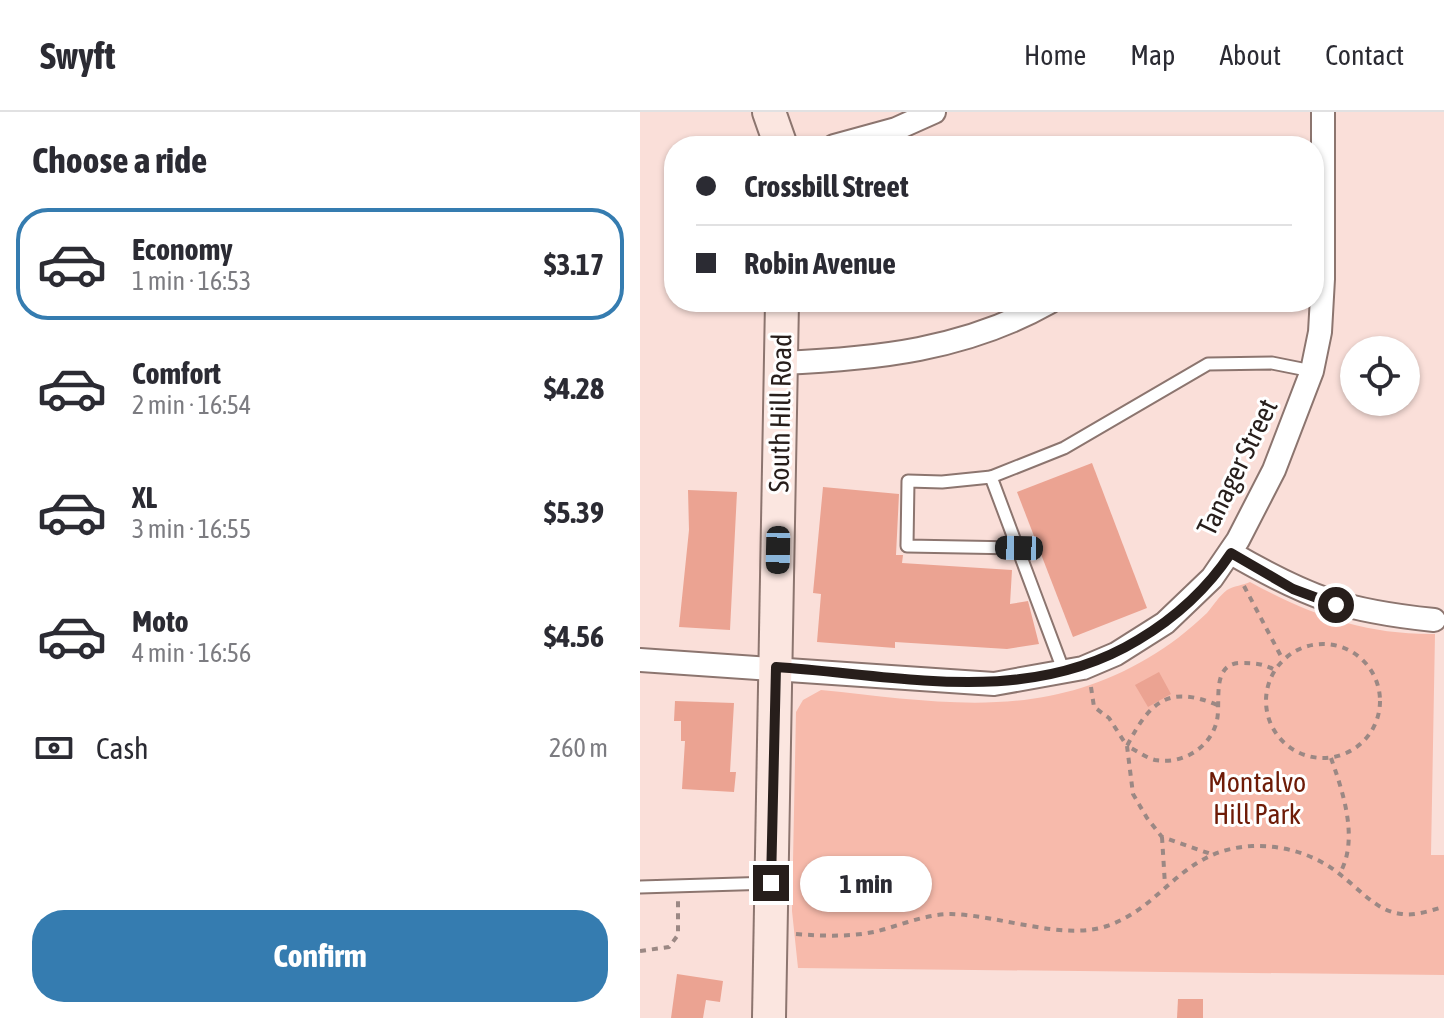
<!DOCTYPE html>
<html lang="en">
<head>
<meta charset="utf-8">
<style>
	body { margin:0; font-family:"Asap Condensed",sans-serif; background:#f7f7f7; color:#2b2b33; height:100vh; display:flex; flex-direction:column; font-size:30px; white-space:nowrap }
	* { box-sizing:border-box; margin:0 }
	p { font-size:26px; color:#7c7c81 }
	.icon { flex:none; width:44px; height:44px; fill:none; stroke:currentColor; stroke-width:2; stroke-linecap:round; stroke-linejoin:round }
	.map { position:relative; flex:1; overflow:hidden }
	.side { display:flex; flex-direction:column; background:#fff; width:640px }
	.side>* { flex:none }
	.top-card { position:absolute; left:24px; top:24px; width:660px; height:176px; border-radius:32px; box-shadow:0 2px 6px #0004; display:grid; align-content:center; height:176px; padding:0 32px; background:#fff }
	.controls { position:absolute; left:700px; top:224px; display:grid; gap:16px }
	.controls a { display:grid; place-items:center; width:80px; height:80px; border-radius:50%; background:#fff; box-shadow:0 2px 6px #0004; font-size:40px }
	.end { position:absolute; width:36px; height:36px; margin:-18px; border:10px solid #271e1b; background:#fff; box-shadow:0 0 0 4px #fff }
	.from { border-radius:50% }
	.bubble { position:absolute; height:56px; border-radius:28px; background:#fff; box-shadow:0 2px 6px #0004; font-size:26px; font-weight:700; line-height:56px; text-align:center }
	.car { position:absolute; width:24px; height:48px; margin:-24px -12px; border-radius:10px; box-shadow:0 0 6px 2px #0007; background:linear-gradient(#222 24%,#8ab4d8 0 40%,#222 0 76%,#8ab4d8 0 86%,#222 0) }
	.top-card b { display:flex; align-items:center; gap:28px; height:76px; font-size:30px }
	.top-card b+b { border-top:2px solid #e1e1e2 }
	.top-card i { width:20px; height:20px; background:#2b2b33 }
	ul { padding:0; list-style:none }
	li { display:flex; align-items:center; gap:24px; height:112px; margin:0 16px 12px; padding:0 16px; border:4px solid transparent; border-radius:32px }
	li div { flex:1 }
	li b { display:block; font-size:30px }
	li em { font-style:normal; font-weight:700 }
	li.selected { border-color:#357cb0 }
	li>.icon { width:72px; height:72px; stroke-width:1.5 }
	h2 { padding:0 32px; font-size:36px; line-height:96px }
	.pay { display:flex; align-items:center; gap:20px; height:88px; padding:0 32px; font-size:30px }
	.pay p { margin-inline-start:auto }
	.cta { display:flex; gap:16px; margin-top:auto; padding:16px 32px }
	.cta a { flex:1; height:92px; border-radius:32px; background:#357cb0; color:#fff; font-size:32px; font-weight:700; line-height:92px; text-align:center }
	header { display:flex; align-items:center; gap:48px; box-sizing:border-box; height:112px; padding:0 40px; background:#fff; border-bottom:2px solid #e1e1e2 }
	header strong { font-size:38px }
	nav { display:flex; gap:44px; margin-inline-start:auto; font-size:28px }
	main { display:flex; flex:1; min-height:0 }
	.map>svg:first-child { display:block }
	.green { fill:#f7baab }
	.building { fill:#eba392 }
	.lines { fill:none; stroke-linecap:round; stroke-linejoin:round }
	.lane-casing { stroke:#8c756f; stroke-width:15 }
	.street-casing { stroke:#8c756f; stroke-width:26 }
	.secondary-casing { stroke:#8c756f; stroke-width:36 }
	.path { stroke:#9b8884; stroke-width:4; stroke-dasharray:6 6; stroke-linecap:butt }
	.lane { stroke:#fff; stroke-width:11 }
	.street { stroke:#fff; stroke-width:22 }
	.secondary { stroke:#fbe6e0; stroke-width:32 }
	.route { stroke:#271e1b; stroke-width:10 }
	.labels { text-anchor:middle; stroke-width:6; stroke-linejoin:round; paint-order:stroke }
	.street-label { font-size:28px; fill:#271e1b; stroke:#fff }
	.park-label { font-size:28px; fill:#6e1b07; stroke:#fff }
</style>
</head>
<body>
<header>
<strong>Swyft</strong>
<nav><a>Home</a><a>Map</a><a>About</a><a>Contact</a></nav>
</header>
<main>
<section class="side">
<h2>Choose a ride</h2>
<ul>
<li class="selected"><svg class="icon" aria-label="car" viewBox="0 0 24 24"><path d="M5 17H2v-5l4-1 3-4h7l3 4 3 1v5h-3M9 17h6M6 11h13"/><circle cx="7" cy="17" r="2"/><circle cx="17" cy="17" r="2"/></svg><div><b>Economy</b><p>1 min · 16:53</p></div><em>$3.17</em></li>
<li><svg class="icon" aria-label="car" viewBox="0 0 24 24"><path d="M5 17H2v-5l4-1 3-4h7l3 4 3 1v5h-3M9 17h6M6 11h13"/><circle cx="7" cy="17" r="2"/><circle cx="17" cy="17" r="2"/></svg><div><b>Comfort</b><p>2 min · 16:54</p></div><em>$4.28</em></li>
<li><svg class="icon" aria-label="car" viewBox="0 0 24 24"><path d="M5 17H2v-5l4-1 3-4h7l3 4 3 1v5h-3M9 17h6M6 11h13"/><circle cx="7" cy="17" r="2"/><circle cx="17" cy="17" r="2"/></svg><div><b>XL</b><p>3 min · 16:55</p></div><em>$5.39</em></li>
<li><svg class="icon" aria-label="car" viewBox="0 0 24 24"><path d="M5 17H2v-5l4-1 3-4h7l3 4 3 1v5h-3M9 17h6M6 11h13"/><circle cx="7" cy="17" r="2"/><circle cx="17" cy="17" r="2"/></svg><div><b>Moto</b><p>4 min · 16:56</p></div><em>$4.56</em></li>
</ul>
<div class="pay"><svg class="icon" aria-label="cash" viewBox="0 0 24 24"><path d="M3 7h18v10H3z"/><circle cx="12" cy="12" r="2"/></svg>Cash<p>260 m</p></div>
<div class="cta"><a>Confirm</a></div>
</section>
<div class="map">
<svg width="804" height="906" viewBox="0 0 804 906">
	<rect width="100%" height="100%" fill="#fadfd9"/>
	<path class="green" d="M610,470C670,503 726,523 795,522L791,743H804V863L158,856L152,799L156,600L163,588L181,578C299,590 400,610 508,546C529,534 549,518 567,501C573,494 579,484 587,478C593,474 604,473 610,470Z"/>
	<g class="building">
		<polygon points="452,351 507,496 433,525 377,380"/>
		<polygon points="183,375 259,382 256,443 263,443 262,451 372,458 370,492 388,489 399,532 367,537 255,530 255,536 177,530 181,482 173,481"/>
		<polygon points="48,378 97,380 90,518 39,515 49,418"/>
		<polygon points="519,560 531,582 508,595 495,573"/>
		<polygon points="35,589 94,591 90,660 96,660 94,680 42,677 45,629 41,629 41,609 34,609"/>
		<polygon points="37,862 83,869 80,890 66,888 63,906 31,906"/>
		<polygon points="538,887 563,887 563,906 537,906"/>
	</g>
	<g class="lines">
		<defs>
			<g id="lane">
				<polyline points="351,365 302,370 268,369 267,434 379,436"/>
				<polyline points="424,560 351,365 424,336 568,252 632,251 672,259"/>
				<polyline points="0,775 131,771"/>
			</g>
			<g id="street">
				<polyline points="194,34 256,17 294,0"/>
				<path d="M141,251C236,247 325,238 410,190"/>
				<path d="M591,441C669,486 705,499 794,508"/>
				<polyline points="0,548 354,572 443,556 476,542 525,511 572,466 598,428 634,358 672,259 680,220 683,167 683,0"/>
			</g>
			<g id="secondary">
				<polyline points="129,0 141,34"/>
				<polyline points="129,906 142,190"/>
			</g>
		</defs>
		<use href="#lane" class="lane-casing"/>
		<use href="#street" class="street-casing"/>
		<use href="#secondary" class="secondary-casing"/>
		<g class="path">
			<polyline points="604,474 643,548"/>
			<circle cx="683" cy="589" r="57"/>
			<polyline points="451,575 454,595 469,606 487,634 493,682 507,706 522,725 571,742"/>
			<path d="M577,593C528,572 509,591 487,634C496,638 506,646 515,648C542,653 571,636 577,608C581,590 571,553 599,551C614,551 622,551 635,558"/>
			<path d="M691,646C703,680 719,727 700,761"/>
			<polyline points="522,725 525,773"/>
			<path d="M156,822C183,824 208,825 234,820C259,814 285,802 311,802C359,803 423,829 467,814C525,794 540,738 612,734C645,733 677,743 702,764C720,778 738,800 762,802C776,804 791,798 804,795"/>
			<polyline points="0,839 29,835 38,823 38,789"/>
		</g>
		<use href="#lane" class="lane"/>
		<use href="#street" class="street"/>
		<use href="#secondary" class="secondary"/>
	</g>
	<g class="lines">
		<path class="route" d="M131,771L136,555C259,563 386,596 498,528C535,506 567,477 591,441L653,477L696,493"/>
	</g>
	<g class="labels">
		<g class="street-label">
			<text transform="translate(140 301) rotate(-89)" y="10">South Hill Road</text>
			<text transform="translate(597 355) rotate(-64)" y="10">Tanager Street</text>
		</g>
		<g class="park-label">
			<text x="617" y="680">Montalvo<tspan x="617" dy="32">Hill Park</tspan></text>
		</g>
	</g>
</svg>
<div class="controls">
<a><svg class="icon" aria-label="locate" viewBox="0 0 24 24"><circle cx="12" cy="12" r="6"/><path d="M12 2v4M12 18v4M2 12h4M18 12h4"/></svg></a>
</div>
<i class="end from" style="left:696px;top:493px"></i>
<i class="end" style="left:131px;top:771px"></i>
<div class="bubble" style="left:160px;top:744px;width:132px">1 min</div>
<i class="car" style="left:379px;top:436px;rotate:271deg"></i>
<i class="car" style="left:138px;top:438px;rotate:181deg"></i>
<div class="top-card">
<b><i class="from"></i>Crossbill Street</b>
<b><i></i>Robin Avenue</b>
</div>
</div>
</main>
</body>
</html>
